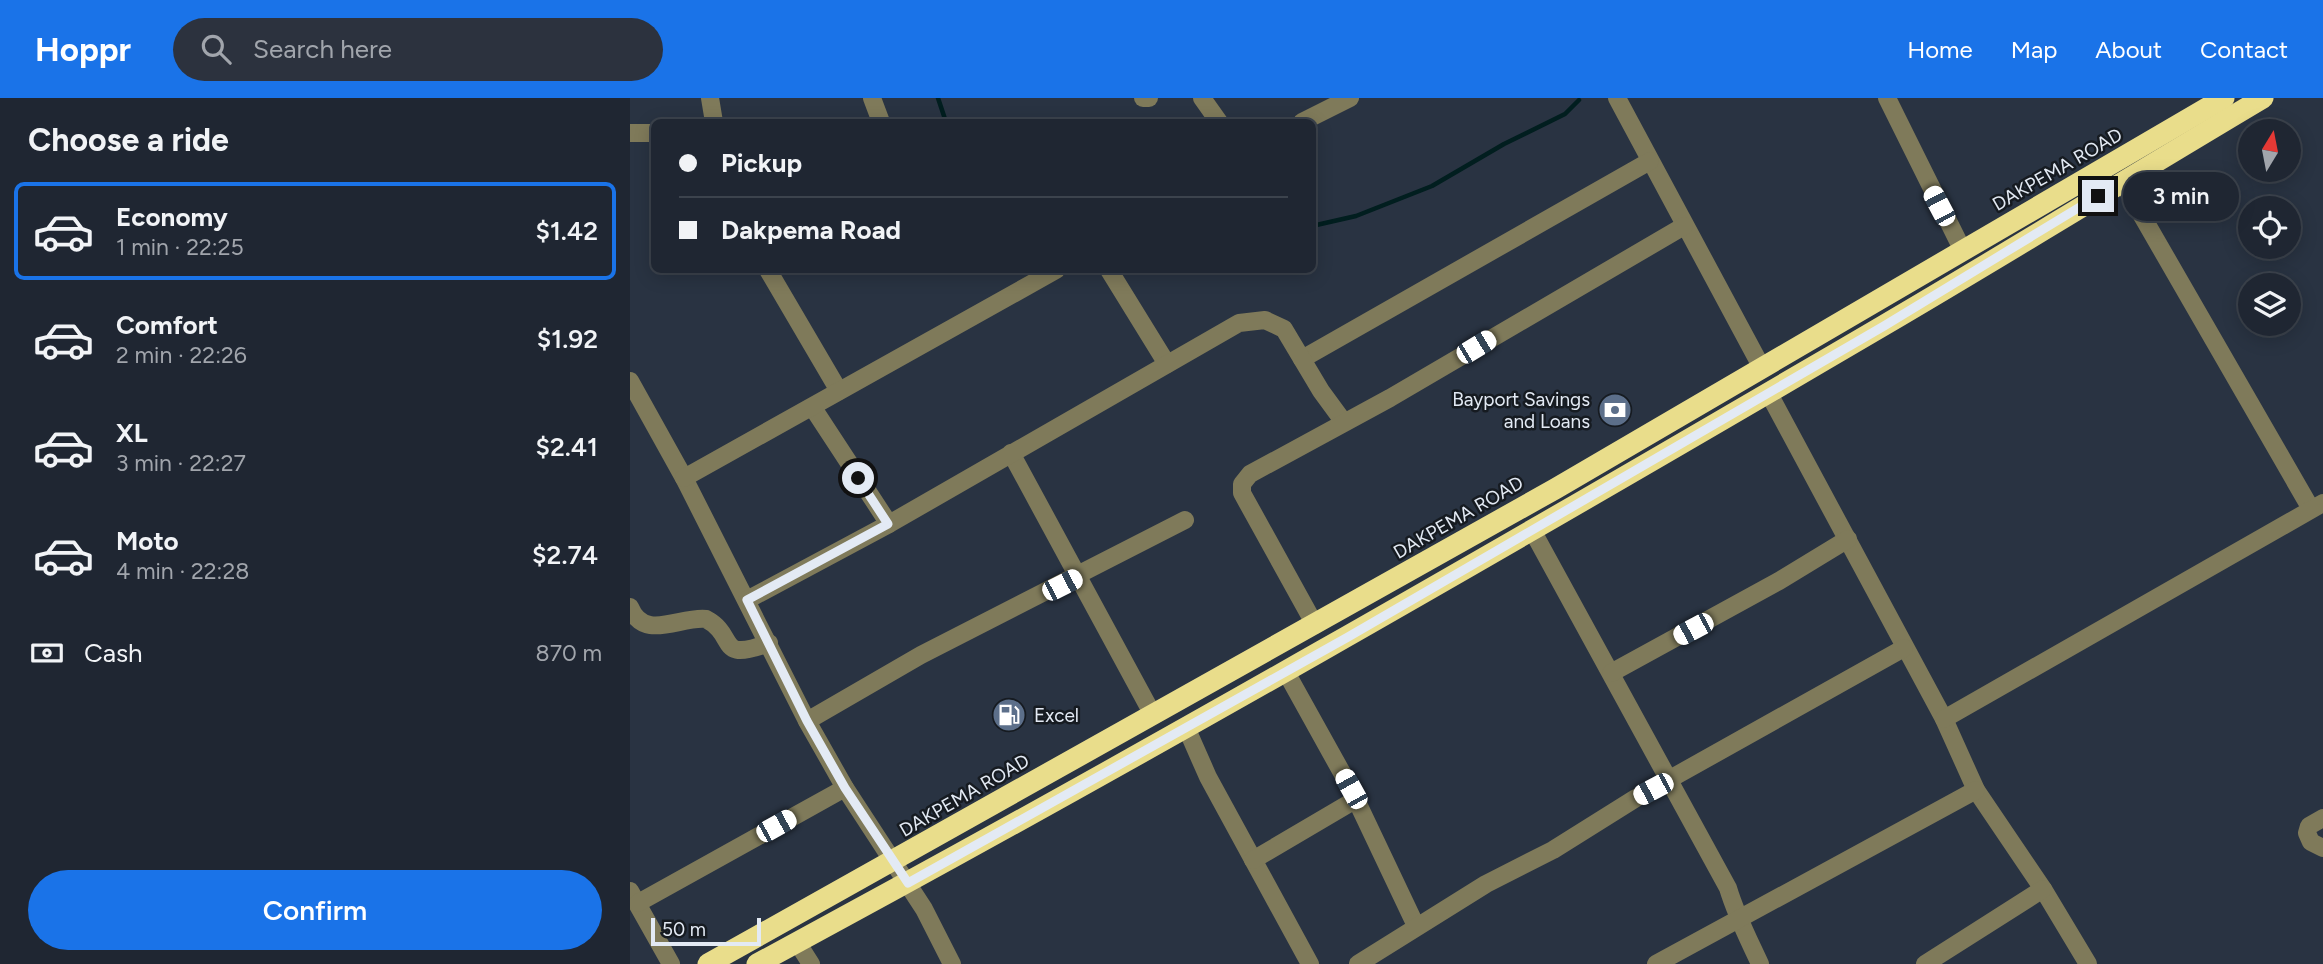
<!DOCTYPE html>
<html lang="en">
<head>
<meta charset="utf-8">
<style>
	body { margin:0; font-family:Figtree,sans-serif; background:#2c323e; color:#f1f3f6; height:100vh; display:flex; flex-direction:column; font-size:26px; white-space:nowrap }
	* { box-sizing:border-box; margin:0 }
	p { font-size:23px; color:#a1a5ac }
	.icon { flex:none; width:38px; height:38px; fill:none; stroke:currentColor; stroke-width:2; stroke-linecap:round; stroke-linejoin:round }
	.map { position:relative; flex:1; overflow:hidden }
	.side { display:flex; flex-direction:column; background:#1f2632; width:630px }
	.side>* { flex:none }
	.guide { position:absolute; left:21px; top:21px; width:665px; height:154px; border-radius:10px; box-shadow:0 4px 18px #0003,0 0 0 2px #3c434d; display:grid; align-content:center; height:154px; padding:0 28px; background:#1f2632 }
	.needle { width:46px; rotate:10deg }
	.fabs { position:absolute; left:1608px; top:21px; display:grid; gap:14px }
	.fabs a { display:grid; place-items:center; width:63px; height:63px; border-radius:50%; background:#1f2632; box-shadow:0 4px 18px #0003,0 0 0 2px #3c434d; font-size:35px }
	.scale { position:absolute; left:21px; bottom:18px; width:110px; box-sizing:border-box; padding-left:7px; border:4px solid #e3eaf4; border-top:0; font-size:19px; line-height:24px; white-space:nowrap; color:#e3eaf4; -webkit-text-stroke:5px #161b21; paint-order:stroke }
	.end { position:absolute; width:32px; height:32px; margin:-16px; border:9px solid #e3eaf4; background:#111; box-shadow:0 0 0 4px #111 }
	.from { border-radius:50% }
	.bubble { position:absolute; height:49px; border-radius:24px; background:#1f2632; box-shadow:0 4px 18px #0003,0 0 0 2px #3c434d; font-size:23px; font-weight:600; line-height:49px; text-align:center }
	.car { position:absolute; width:21px; height:42px; margin:-21px -10px; border-radius:9px; box-shadow:0 0 5px 2px #0007; background:linear-gradient(#fff 24%,#345 0 40%,#fff 0 76%,#345 0 86%,#fff 0) }
	.guide b { display:flex; align-items:center; gap:24px; height:66px; font-size:26px }
	.guide b+b { border-top:2px solid #3c434d }
	.guide i { width:18px; height:18px; background:#f1f3f6 }
	ul { padding:0; list-style:none }
	li { display:flex; align-items:center; gap:21px; height:98px; margin:0 14px 10px; padding:0 14px; border:4px solid transparent; border-radius:10px }
	li div { flex:1 }
	li b { display:block; font-size:26px }
	li em { font-style:normal; font-weight:600 }
	li.selected { border-color:#1a73e8 }
	li>.icon { width:63px; height:63px; stroke-width:1.5 }
	h2 { padding:0 28px; font-size:32px; line-height:84px }
	.pay { display:flex; align-items:center; gap:18px; height:77px; padding:0 28px; font-size:26px }
	.pay p { margin-inline-start:auto }
	.button { display:flex; gap:14px; margin-top:auto; padding:14px 28px }
	.button a { flex:1; height:80px; border-radius:42px; background:#1a73e8; color:#fff; font-size:28px; font-weight:600; line-height:80px; text-align:center }
	header { display:flex; align-items:center; gap:42px; box-sizing:border-box; height:98px; padding:0 35px; background:#1a73e8; color:#fff }
	header strong { font-size:33px }
	nav { display:flex; gap:38px; margin-inline-start:auto; font-size:24px }
	.search { width:490px; height:63px; background:#2c323e; display:flex; align-items:center; gap:18px; box-sizing:border-box; padding:0 24px; border-radius:38px; color:#a1a5ac; font-size:26px }
	main { display:flex; flex:1; min-height:0 }
	.map>svg:first-child { display:block }
	.lines { fill:none; stroke-linecap:round; stroke-linejoin:round }
	.stream { stroke:#011e1f; stroke-width:4.5 }
	.minor { stroke:#7f7a5a; stroke-width:18 }
	.highway { stroke:#e9dd8b; stroke-width:21 }
	.route { stroke:#e3eaf4; stroke-width:9 }
	.labels { text-anchor:middle; stroke-width:5; stroke-linejoin:round; paint-order:stroke }
	.street-label { font-size:19px; fill:#e3eaf4; stroke:#161b21 }
	.poi-label { font-size:19px; fill:#e3eaf4; stroke:#161b21; text-anchor:end }
</style>
</head>
<body>
<header>
<strong>Hoppr</strong>
<div class="search"><svg class="icon" aria-label="search" viewBox="0 0 24 24"><circle cx="10" cy="10" r="6"/><path d="M15 15l6 6"/></svg>Search here</div>
<nav><a>Home</a><a>Map</a><a>About</a><a>Contact</a></nav>
</header>
<main>
<section class="side">
<h2>Choose a ride</h2>
<ul>
<li class="selected"><svg class="icon" aria-label="car" viewBox="0 0 24 24"><path d="M5 17H2v-5l4-1 3-4h7l3 4 3 1v5h-3M9 17h6M6 11h13"/><circle cx="7" cy="17" r="2"/><circle cx="17" cy="17" r="2"/></svg><div><b>Economy</b><p>1 min · 22:25</p></div><em>$1.42</em></li>
<li><svg class="icon" aria-label="car" viewBox="0 0 24 24"><path d="M5 17H2v-5l4-1 3-4h7l3 4 3 1v5h-3M9 17h6M6 11h13"/><circle cx="7" cy="17" r="2"/><circle cx="17" cy="17" r="2"/></svg><div><b>Comfort</b><p>2 min · 22:26</p></div><em>$1.92</em></li>
<li><svg class="icon" aria-label="car" viewBox="0 0 24 24"><path d="M5 17H2v-5l4-1 3-4h7l3 4 3 1v5h-3M9 17h6M6 11h13"/><circle cx="7" cy="17" r="2"/><circle cx="17" cy="17" r="2"/></svg><div><b>XL</b><p>3 min · 22:27</p></div><em>$2.41</em></li>
<li><svg class="icon" aria-label="car" viewBox="0 0 24 24"><path d="M5 17H2v-5l4-1 3-4h7l3 4 3 1v5h-3M9 17h6M6 11h13"/><circle cx="7" cy="17" r="2"/><circle cx="17" cy="17" r="2"/></svg><div><b>Moto</b><p>4 min · 22:28</p></div><em>$2.74</em></li>
</ul>
<div class="pay"><svg class="icon" aria-label="cash" viewBox="0 0 24 24"><path d="M3 7h18v10H3z"/><circle cx="12" cy="12" r="2"/></svg>Cash<p>870 m</p></div>
<div class="button"><a>Confirm</a></div>
</section>
<div class="map">
<svg width="1693" height="866" viewBox="0 0 1693 866">
	<rect width="100%" height="100%" fill="#293342"/>
	<g class="lines">
		<g class="stream">
			<polyline points="308,0 316,24"/>
			<polyline points="682,128 726,118 802,88 874,46 935,16 949,2"/>
		</g>
		<g class="minor">
			<polyline points="80,0 84,24"/>
			<polyline points="242,0 251,24"/>
			<polyline points="513,0 519,0"/>
			<polyline points="572,0 589,24"/>
			<polyline points="987,0 1132,270"/>
			<polyline points="1257,0 1333,153"/>
			<polyline points="672,24 720,0"/>
			<polyline points="0,35 24,35"/>
			<polyline points="1492,83 1681,411"/>
			<polyline points="138,172 209,293"/>
			<polyline points="479,172 537,266"/>
			<polyline points="672,261 1020,63"/>
			<polyline points="0,283 54,380 177,623 215,690 294,811 322,866"/>
			<polyline points="1138,294 1314,621 1346,692 1413,791 1458,866"/>
			<polyline points="183,310 259,426"/>
			<polyline points="381,355 523,617"/>
			<polyline points="54,380 426,172"/>
			<path d="M902,432L1098,790C1106,817 1118,840 1130,866"/>
			<polyline points="117,502 259,426 609,225 635,222 654,231 691,293 713,323"/>
			<path d="M0,509C14,544 50,518 76,521C108,538 85,565 139,545"/>
			<polyline points="685,527 612,395 612,386 620,376 760,300 1054,128"/>
			<polyline points="656,574 721,691 786,828"/>
			<polyline points="981,575 1149,483 1218,441"/>
			<polyline points="1314,621 1693,405"/>
			<polyline points="177,623 291,557 555,422"/>
			<polyline points="556,629 578,679 680,866"/>
			<polyline points="1693,720 1679,728 1677,735 1681,744 1693,750"/>
			<polyline points="623,762 725,702"/>
			<polyline points="0,793 41,866"/>
			<polyline points="8,805 215,690"/>
			<polyline points="167,844 181,866"/>
			<polyline points="728,866 856,786 923,752 1006,700 1274,550"/>
			<polyline points="1026,866 1346,692"/>
			<polyline points="1295,866 1413,791"/>
		</g>
		<g class="highway">
			<polyline points="78,866 925,391 1594,0"/>
			<path d="M127,866C506,662 879,447 1251,229C1379,154 1505,76 1633,0"/>
		</g>
	</g>
	<g class="lines">
		<polyline class="route" points="228,380 258,426 117,502 177,623 215,690 278,785 718,539 1254,228 1468,98"/>
	</g>
	<defs>
		<symbol id="bank-disc" viewBox="-11 -11 22 22"><circle r="9.5" fill="#5c6f8a" stroke="#161b21"/><path d="M-6-4H6V4H-6ZM0-2.3a2.3 2.3 0 1 0 0 4.6a2.3 2.3 0 1 0 0-4.6Z" fill="#fff"/></symbol>
		<symbol id="fuel-disc" viewBox="-11 -11 22 22"><circle r="9.5" fill="#5c6f8a" stroke="#161b21"/><path d="M-5.5-6h7V0h2V4h1.3V-2.5L3-4.5l.8-.8L6-3V5H2.5V1h-1V6h-7ZM-4.2-4.7v3.2H.2V-4.7Z" fill="#fff"/></symbol>
	</defs>
	<g fill-rule="evenodd">
		<use href="#bank-disc" x="966" y="293" width="38" height="38"/>
		<use href="#fuel-disc" x="360" y="598" width="38" height="38"/>
	</g>
	<g class="labels">
		<g class="street-label">
			<text transform="translate(1427 71) rotate(-30)" y="7">DAKPEMA ROAD</text>
			<text transform="translate(828 419) rotate(-30)" y="7">DAKPEMA ROAD</text>
			<text transform="translate(334 697) rotate(-30)" y="7">DAKPEMA ROAD</text>
		</g>
		<g class="poi-label">
			<text x="960" y="308">Bayport Savings<tspan x="960" dy="22">and Loans</tspan></text>
			<text x="404" y="624" text-anchor="start">Excel</text>
		</g>
	</g>
</svg>
<div class="fabs">
<a><svg class="needle" viewBox="-14 -14 28 28"><path d="M0-13l5 13h-10z" fill="#e53935"/><path d="M0 13l5-13h-10z" fill="#a1a5ac"/></svg></a>
<a><svg class="icon" aria-label="locate" viewBox="0 0 24 24"><circle cx="12" cy="12" r="6"/><path d="M12 2v4M12 18v4M2 12h4M18 12h4"/></svg></a>
<a><svg class="icon" aria-label="layers" viewBox="0 0 24 24"><path d="M12 4l9 5-9 5-9-5zM3 14l9 5 9-5"/></svg></a>
</div>
<div class="scale">50 m</div>
<i class="end from" style="left:228px;top:380px"></i>
<i class="end" style="left:1468px;top:98px"></i>
<div class="bubble" style="left:1493px;top:74px;width:116px">3 min</div>
<i class="car" style="left:1309px;top:108px;rotate:332deg"></i>
<i class="car" style="left:846px;top:249px;rotate:59deg"></i>
<i class="car" style="left:432px;top:487px;rotate:63deg"></i>
<i class="car" style="left:1063px;top:531px;rotate:242deg"></i>
<i class="car" style="left:721px;top:691px;rotate:331deg"></i>
<i class="car" style="left:1023px;top:691px;rotate:242deg"></i>
<i class="car" style="left:146px;top:728px;rotate:61deg"></i>
<div class="guide">
<b><i class="from"></i>Pickup</b>
<b><i></i>Dakpema Road</b>
</div>
</div>
</main>
</body>
</html>
